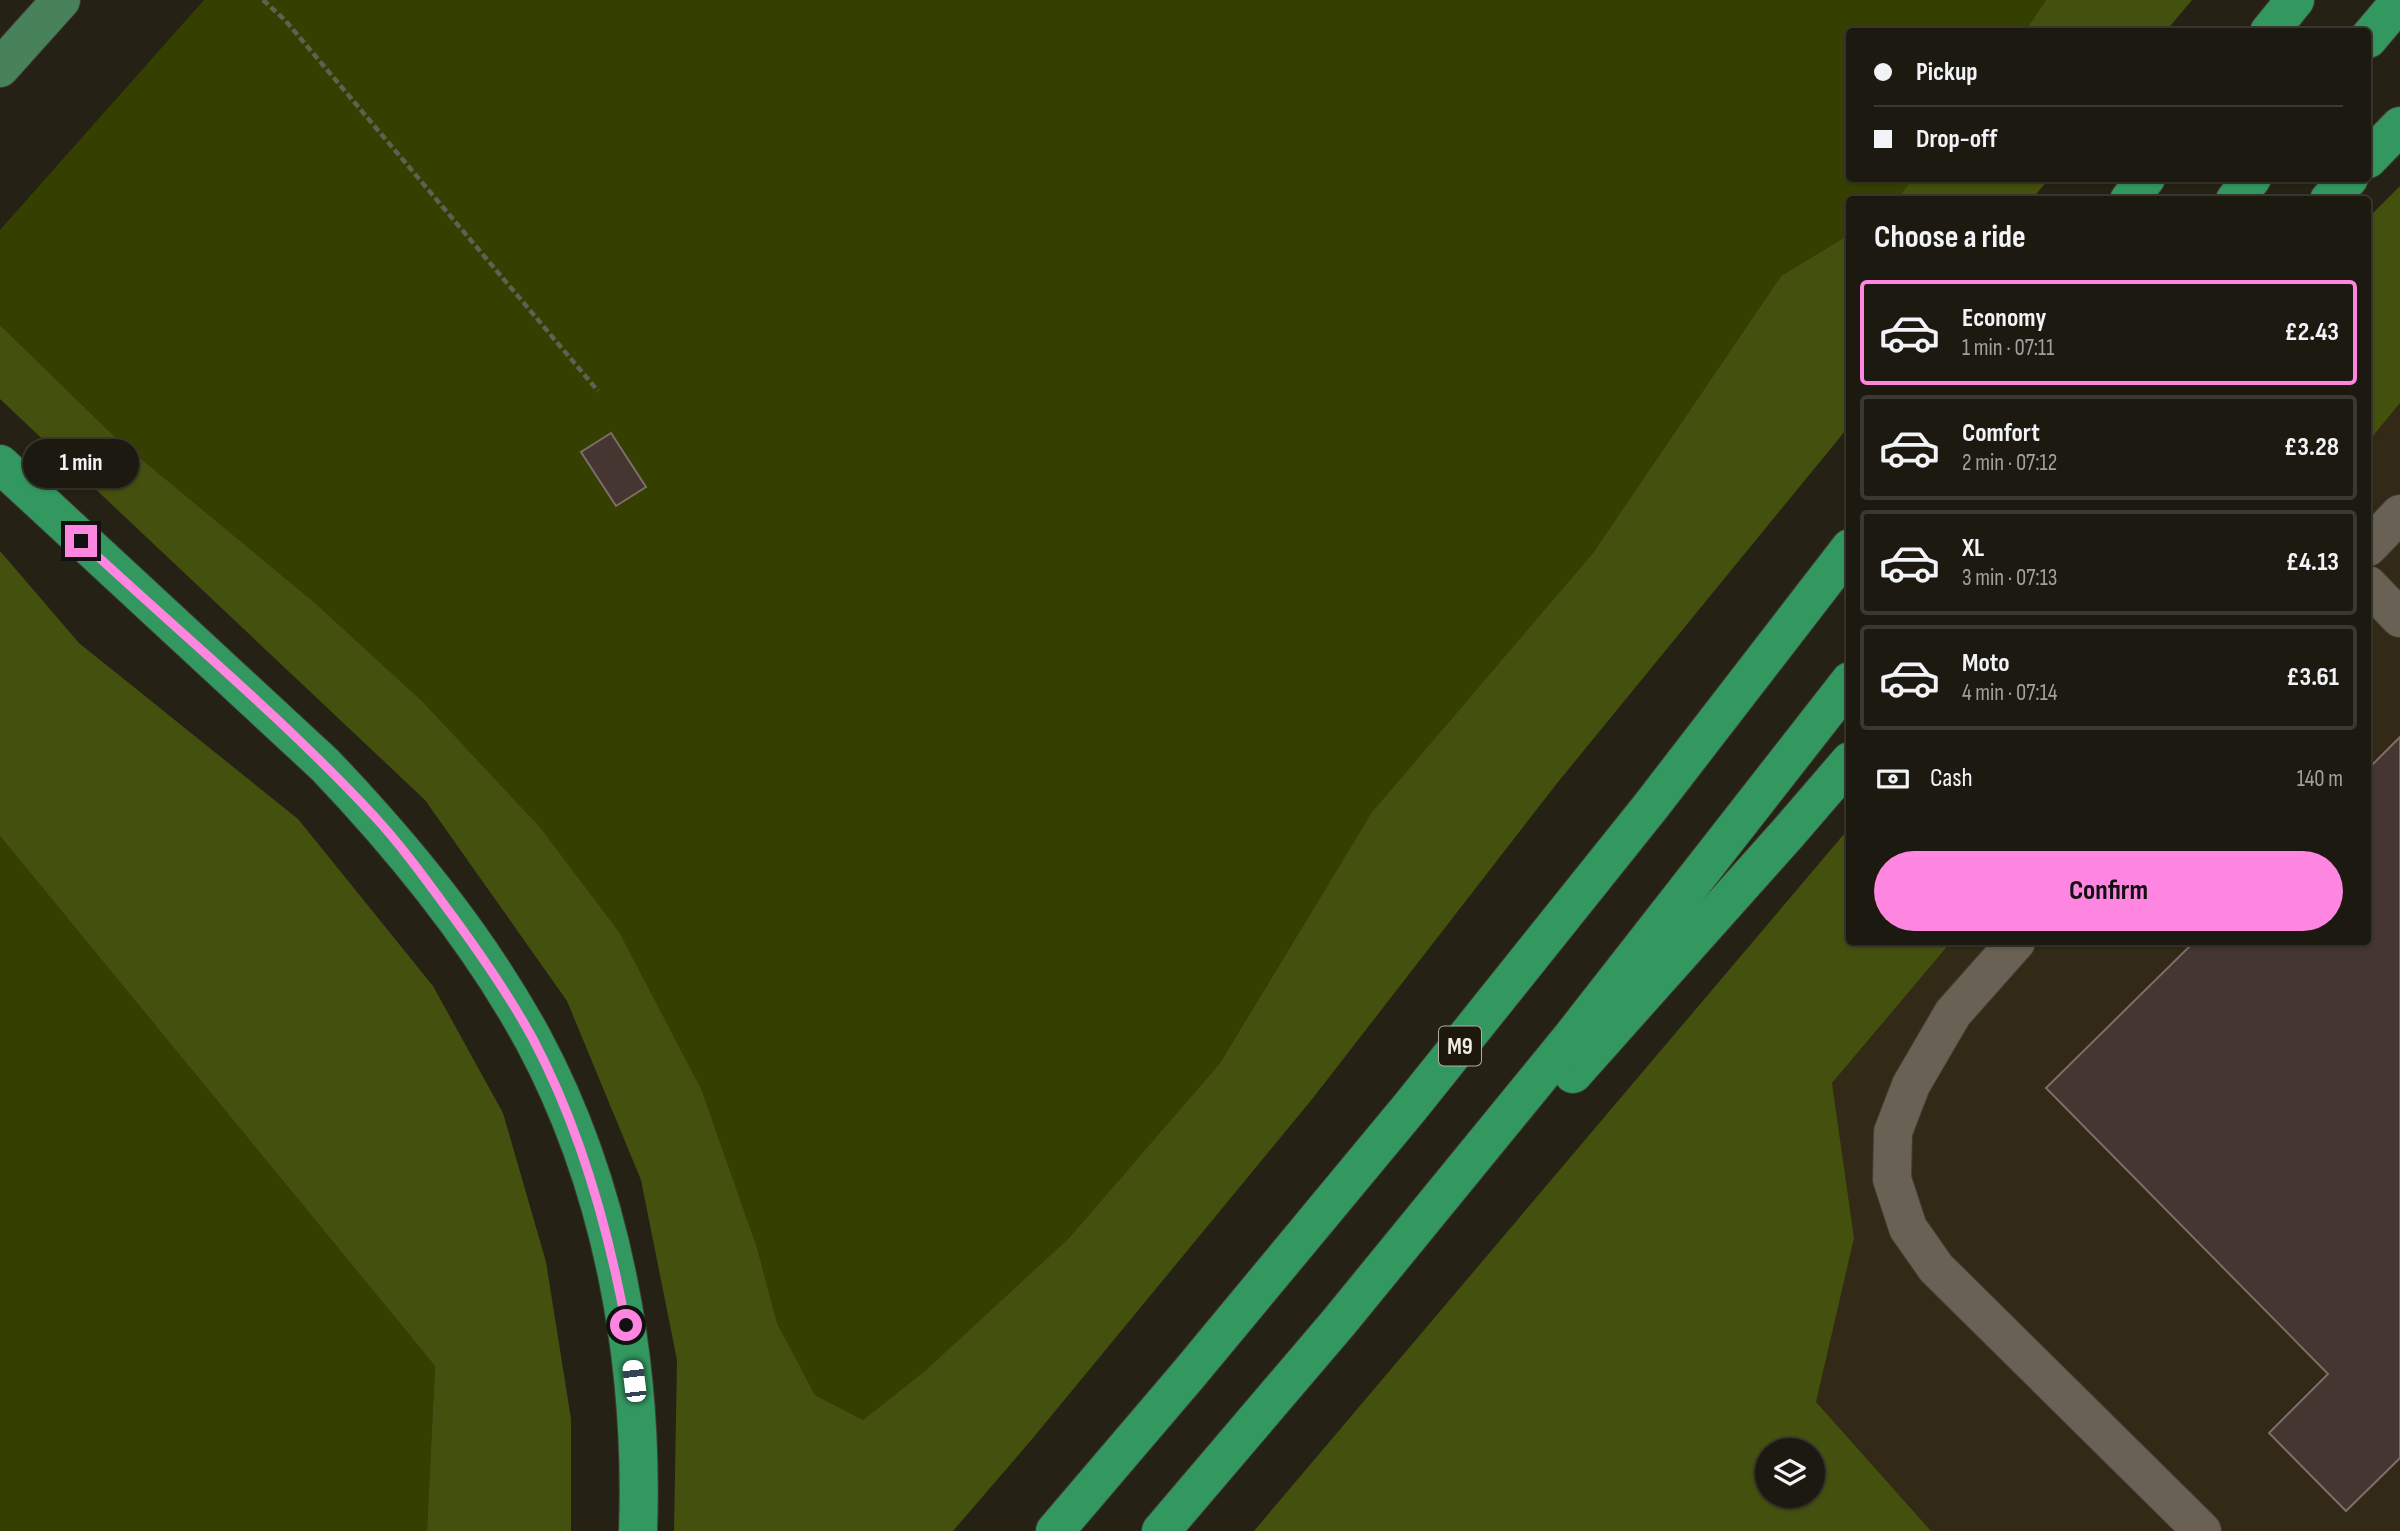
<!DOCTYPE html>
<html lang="en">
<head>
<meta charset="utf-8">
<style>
	body { margin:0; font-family:"Sofia Sans Condensed",sans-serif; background:#29261e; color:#f1f3f6; height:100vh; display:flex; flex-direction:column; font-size:26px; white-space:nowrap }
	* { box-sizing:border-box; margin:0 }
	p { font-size:23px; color:#a0a09f }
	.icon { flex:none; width:38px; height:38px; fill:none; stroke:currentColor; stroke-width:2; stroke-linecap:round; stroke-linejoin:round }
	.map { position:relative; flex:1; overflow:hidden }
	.drawer { position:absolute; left:1846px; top:196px; width:525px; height:749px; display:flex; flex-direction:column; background:#1c1910; border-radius:7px; box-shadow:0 2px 5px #0004,0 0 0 2px #3a3830 }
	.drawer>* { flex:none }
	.hud { position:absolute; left:1846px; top:28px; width:525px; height:154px; border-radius:7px; box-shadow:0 2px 5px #0004,0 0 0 2px #3a3830; display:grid; align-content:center; height:154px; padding:0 28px; background:#1c1910 }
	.tools { position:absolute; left:1755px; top:1438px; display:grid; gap:14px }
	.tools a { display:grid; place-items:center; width:70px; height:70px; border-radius:50%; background:#1c1910; box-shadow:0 2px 5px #0004,0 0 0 2px #3a3830; font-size:35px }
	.end { position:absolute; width:32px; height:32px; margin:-16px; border:9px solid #fe86e0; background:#111; box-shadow:0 0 0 4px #111 }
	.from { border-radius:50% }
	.bubble { position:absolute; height:49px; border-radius:24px; background:#1c1910; box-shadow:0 2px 5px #0004,0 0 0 2px #3a3830; font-size:23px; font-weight:700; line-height:49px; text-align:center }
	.car { position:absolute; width:21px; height:42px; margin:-21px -10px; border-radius:9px; box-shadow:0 0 5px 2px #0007; background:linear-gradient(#fff 24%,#345 0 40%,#fff 0 76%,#345 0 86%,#fff 0) }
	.hud b { display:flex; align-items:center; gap:24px; height:66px; font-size:26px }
	.hud b+b { border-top:2px solid #3a3830 }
	.hud i { width:18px; height:18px; background:#f1f3f6 }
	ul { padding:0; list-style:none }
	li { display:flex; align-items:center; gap:21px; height:105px; margin:0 14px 10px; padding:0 14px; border:4px solid #3a3830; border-radius:7px }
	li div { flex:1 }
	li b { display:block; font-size:26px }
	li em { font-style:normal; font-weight:700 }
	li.current { border-color:#fe86e0 }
	li>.icon { width:63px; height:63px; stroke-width:1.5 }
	h2 { padding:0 28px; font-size:32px; line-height:84px }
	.pay { display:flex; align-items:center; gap:18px; height:77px; padding:0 28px; font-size:26px }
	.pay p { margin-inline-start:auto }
	.button { display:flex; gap:14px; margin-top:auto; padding:14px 28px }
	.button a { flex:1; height:80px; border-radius:42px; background:#fe86e0; color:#111; font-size:28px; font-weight:700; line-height:80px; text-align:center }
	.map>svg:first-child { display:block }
	.built { fill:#322a17 }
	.green { fill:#354000 }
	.forest { fill:#44500e; fill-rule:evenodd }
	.building { fill:#453632; stroke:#7e6d69; stroke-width:2 }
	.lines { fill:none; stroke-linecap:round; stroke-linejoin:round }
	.minor-casing { stroke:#413c34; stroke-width:40 }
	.major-casing { stroke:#413c34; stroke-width:40 }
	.highway-casing { stroke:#413c34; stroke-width:40 }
	.path { stroke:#635e54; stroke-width:4.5; stroke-dasharray:7 3.5; stroke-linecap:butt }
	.minor { stroke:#686154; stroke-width:38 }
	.major { stroke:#48825b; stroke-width:38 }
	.highway { stroke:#339860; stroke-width:38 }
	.route { stroke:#fe86e0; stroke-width:9 }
	.labels { text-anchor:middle; stroke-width:5; stroke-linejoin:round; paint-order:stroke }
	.shield { fill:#1d170c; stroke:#b1ada4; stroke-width:2 }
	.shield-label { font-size:23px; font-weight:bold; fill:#f1ede5 }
</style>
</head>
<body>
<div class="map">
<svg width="2400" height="1531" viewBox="0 0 2400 1531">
	<rect width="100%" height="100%" fill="#262115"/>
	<polygon class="built" points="2400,403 2400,1531 1931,1531 1815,1402 1854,1238 1832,1083 1951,942 2368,942 2368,442"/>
	<g class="green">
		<polygon points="204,0 2046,0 2025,31 1850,32 1850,178 1914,179 1897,199 1850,200 1850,234 1781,276 1593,553 1372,812 1220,1063 1069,1238 926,1370 863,1420 815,1395 777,1323 758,1251 538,825 423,702 315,603 116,438 0,325 0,230"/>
		<polygon points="0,836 435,1366 427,1531 0,1531"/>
	</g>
	<g class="forest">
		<polygon points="2046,0 2192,0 2166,31 2025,31"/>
		<polygon points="1914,178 2049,178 2049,179 2032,199 1897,199"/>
		<polygon points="2400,186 2400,403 2368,442 2368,218"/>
		<polygon points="1850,234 1850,425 1558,782 1313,1098 1033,1438 953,1531 674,1531 677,1360 641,1180 567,1001 425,800 0,399 0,325 116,438 315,603 423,702 538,825 619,932 701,1089 758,1251 777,1323 815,1395 863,1420 926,1370 1069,1238 1220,1063 1372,812 1593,553 1781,276"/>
		<polygon points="0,551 79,643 298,819 433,986 503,1113 546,1262 571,1419 571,1531 427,1531 435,1366 0,836"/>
		<path d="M1850,827V942H1951L1832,1083L1854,1238L1816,1402L1931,1531H1254ZM1768,1451H1813V1496H1768Z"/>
	</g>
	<g class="building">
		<polygon points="611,433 646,487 616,506 581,452"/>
		<polygon points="2400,737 2400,1458 2346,1511 2269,1433 2328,1374 2046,1088 2194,942 2368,942 2368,769"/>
	</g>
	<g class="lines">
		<defs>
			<g id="minor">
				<polyline points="2368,547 2400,514"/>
				<polyline points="2368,585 2400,618"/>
				<polyline points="2016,942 1953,1013 1911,1085 1893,1132 1892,1179 1908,1228 1936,1268 2202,1531"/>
			</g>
			<polyline id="major" points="0,68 61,0"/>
			<g id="highway">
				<polyline points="2269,32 2295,0"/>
				<polyline points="2368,39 2400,1"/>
				<polyline points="2368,159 2400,126"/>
				<polyline points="2129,200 2146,178"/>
				<polyline points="2235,200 2252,178"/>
				<polyline points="2329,200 2349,178"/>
				<path d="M0,464L325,765C404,848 478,938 533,1039C613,1188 644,1364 638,1531"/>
				<polyline points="1573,1074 1788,833 1850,761"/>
				<polyline points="1055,1531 1188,1375 1411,1106 1651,806 1850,548"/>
				<polyline points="1161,1531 1339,1322 1571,1038 1850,681"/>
			</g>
		</defs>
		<use href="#minor" class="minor-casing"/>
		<use href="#major" class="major-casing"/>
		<use href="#highway" class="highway-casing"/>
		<polyline class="path" points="263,0 285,20 598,391"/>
		<use href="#minor" class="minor"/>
		<use href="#major" class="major"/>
		<use href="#highway" class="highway"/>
	</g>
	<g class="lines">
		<path class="route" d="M81,541C179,632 283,718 374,816C399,843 421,873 443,903C475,946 507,991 533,1039C580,1128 608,1227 626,1325"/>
	</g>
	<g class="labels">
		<rect class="shield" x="1439" y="1026.5" width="42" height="39" rx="5"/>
		<g class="shield-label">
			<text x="1460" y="1054">M9</text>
		</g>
	</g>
</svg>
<div class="tools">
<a><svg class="icon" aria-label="layers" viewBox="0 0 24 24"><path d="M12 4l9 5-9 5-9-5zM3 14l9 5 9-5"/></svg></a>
</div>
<i class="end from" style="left:626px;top:1325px"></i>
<i class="end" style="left:81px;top:541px"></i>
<div class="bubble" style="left:23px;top:439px;width:116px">1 min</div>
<i class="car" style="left:634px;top:1381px;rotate:353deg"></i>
<div class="hud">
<b><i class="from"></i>Pickup</b>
<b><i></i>Drop-off</b>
</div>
<section class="drawer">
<h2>Choose a ride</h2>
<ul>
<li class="current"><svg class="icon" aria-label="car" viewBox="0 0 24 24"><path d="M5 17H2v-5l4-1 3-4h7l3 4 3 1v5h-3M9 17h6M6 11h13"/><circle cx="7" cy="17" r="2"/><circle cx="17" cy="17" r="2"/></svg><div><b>Economy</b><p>1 min · 07:11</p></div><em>£2.43</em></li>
<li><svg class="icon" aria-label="car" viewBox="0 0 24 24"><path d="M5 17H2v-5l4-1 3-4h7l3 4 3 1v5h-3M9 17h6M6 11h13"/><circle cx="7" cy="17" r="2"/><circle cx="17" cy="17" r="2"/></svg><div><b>Comfort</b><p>2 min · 07:12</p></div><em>£3.28</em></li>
<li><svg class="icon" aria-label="car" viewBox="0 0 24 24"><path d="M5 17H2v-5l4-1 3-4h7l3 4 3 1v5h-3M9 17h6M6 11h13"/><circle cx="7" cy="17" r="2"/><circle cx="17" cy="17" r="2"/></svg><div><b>XL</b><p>3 min · 07:13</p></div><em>£4.13</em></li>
<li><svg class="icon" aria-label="car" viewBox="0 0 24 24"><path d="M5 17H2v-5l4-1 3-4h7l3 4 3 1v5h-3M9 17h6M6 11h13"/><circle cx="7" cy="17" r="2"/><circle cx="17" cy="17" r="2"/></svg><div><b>Moto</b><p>4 min · 07:14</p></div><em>£3.61</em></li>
</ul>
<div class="pay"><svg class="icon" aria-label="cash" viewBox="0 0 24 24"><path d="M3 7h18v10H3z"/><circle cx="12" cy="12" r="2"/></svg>Cash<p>140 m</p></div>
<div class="button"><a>Confirm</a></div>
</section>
</div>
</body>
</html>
